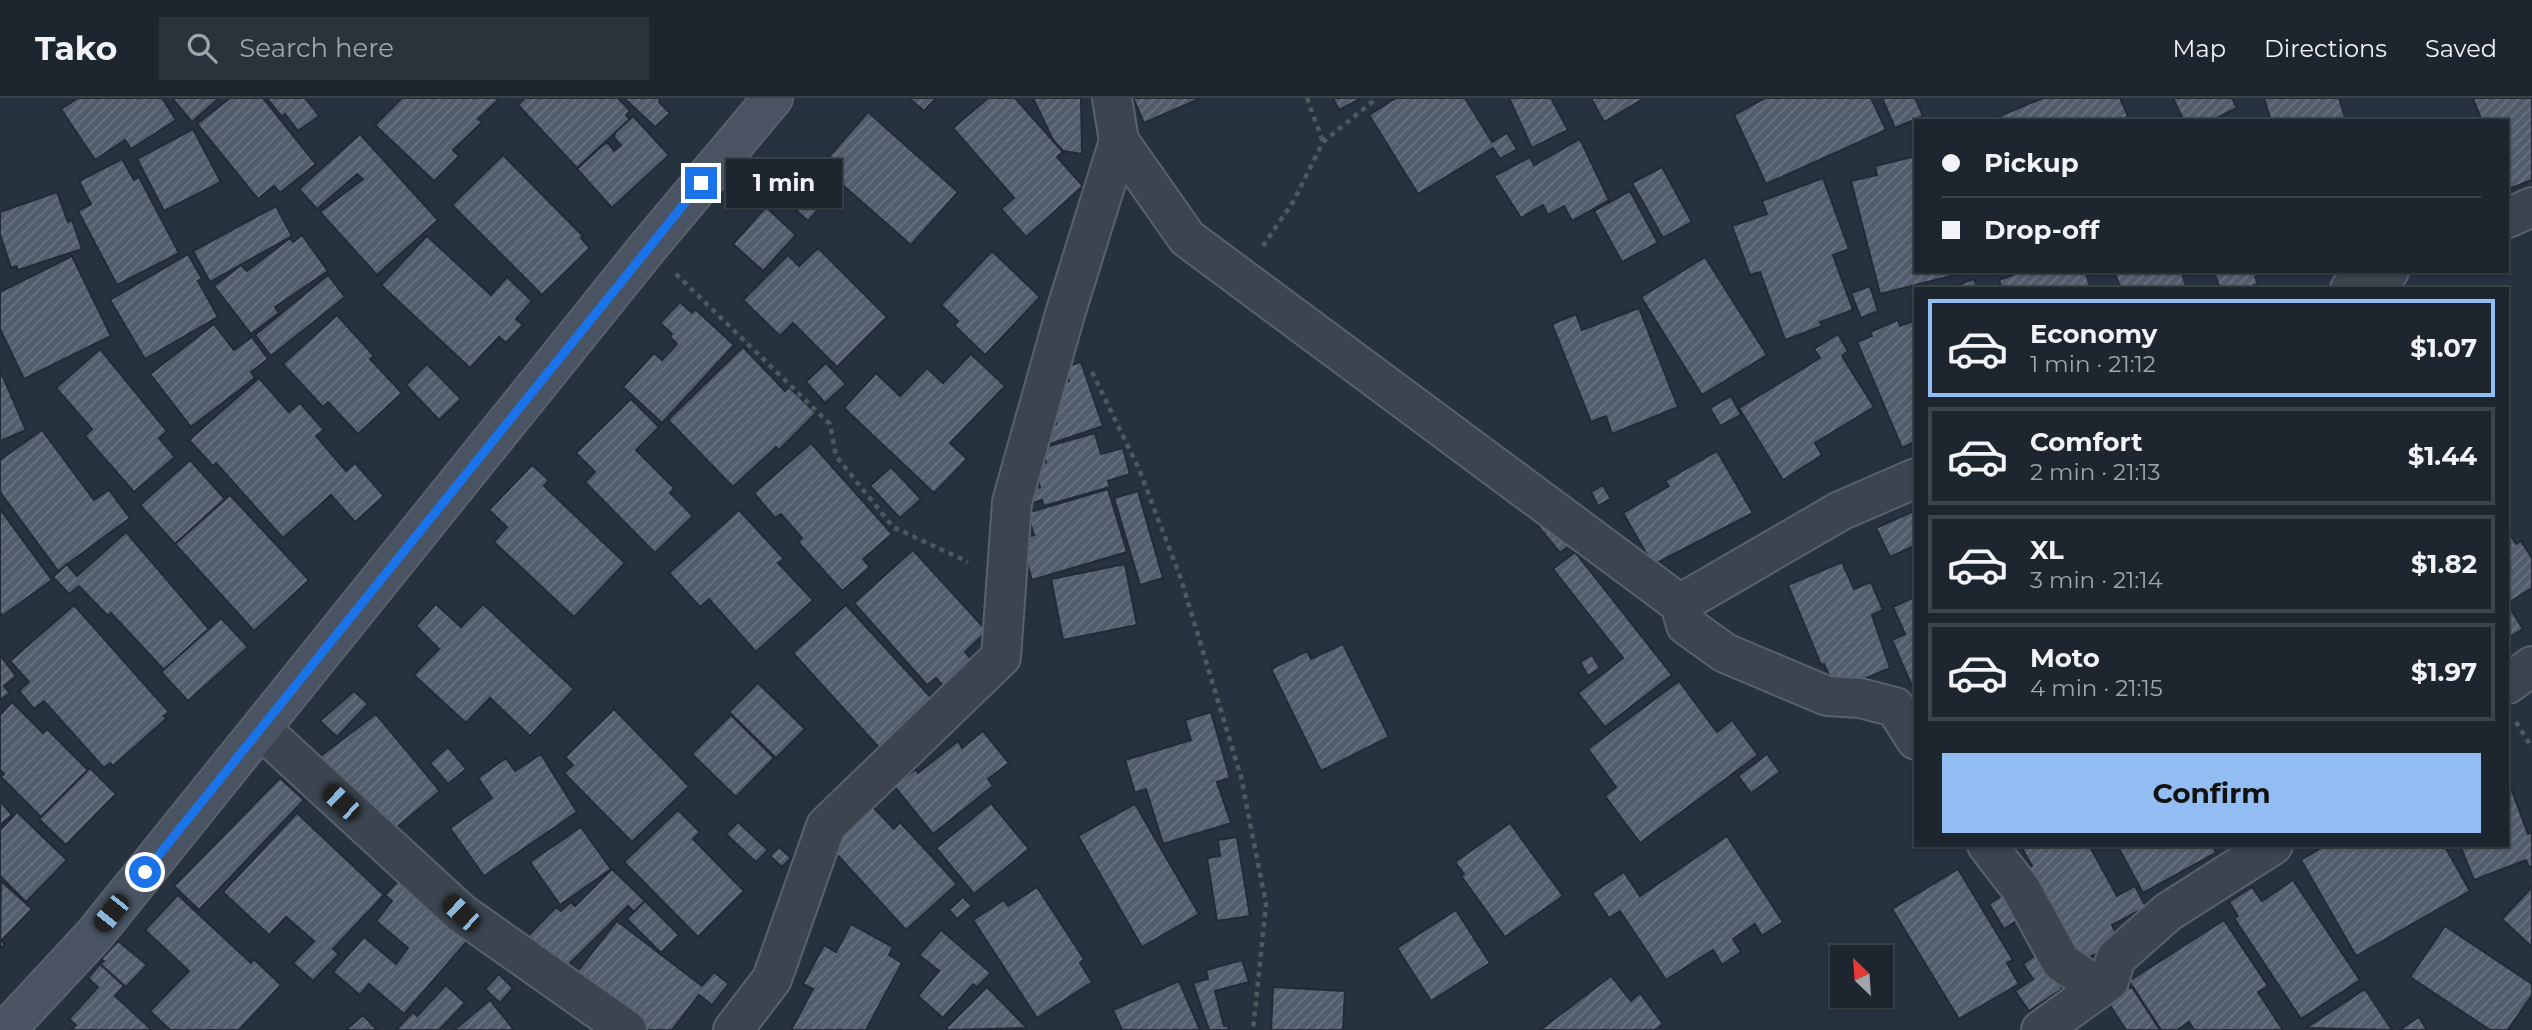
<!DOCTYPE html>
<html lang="en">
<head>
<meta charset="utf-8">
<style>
	body { margin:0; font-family:Montserrat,sans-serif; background:#2a323b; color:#f1f3f6; height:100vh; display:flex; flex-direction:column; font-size:26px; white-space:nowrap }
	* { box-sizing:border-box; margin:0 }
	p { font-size:23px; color:#a0a5aa }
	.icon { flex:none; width:38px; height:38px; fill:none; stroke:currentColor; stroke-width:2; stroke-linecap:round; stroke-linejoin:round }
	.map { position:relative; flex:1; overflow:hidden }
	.sheet { position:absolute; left:1914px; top:189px; width:595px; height:560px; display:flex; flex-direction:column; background:#1d262f; border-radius:0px; box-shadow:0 2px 5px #0004,0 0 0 2px #3b434b }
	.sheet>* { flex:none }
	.banner { position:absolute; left:1914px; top:21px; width:595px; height:154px; border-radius:0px; box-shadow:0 2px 5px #0004,0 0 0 2px #3b434b; display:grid; align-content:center; height:154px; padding:0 28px; background:#1d262f }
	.needle { width:46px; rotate:335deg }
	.fabs { position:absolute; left:1830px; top:847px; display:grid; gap:14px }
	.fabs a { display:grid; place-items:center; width:63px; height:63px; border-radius:0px; background:#1d262f; box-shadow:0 2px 5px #0004,0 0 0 2px #3b434b; font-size:35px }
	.end { position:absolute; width:32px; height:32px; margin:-16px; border:9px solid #1a73e8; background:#fff; box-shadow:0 0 0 4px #fff }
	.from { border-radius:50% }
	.bubble { position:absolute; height:49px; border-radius:0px; background:#1d262f; box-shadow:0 2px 5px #0004,0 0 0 2px #3b434b; font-size:23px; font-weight:700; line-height:49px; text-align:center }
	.car { position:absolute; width:21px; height:42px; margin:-21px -10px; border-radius:9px; box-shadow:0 0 5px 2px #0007; background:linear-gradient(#222 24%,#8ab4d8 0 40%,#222 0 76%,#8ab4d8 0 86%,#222 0) }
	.banner b { display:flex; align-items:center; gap:24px; height:66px; font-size:26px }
	.banner b+b { border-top:2px solid #3b434b }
	.banner i { width:18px; height:18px; background:#f1f3f6 }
	ul { padding:12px 0 0; list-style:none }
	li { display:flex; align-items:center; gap:21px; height:98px; margin:0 14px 10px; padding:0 14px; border:4px solid #3b434b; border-radius:0px }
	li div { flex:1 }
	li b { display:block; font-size:26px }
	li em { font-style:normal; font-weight:700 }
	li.on { border-color:#92bdf3 }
	li>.icon { width:63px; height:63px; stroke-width:1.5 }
	.button { display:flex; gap:14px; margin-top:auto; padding:14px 28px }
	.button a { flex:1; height:80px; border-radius:0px; background:#92bdf3; color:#111; font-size:28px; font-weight:700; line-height:80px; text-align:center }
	header { display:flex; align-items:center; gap:42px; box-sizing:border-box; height:98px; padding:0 35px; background:#1d262f; border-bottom:2px solid #3b434b }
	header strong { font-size:33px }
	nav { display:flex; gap:38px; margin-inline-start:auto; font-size:24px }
	.search { width:490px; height:63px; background:#2a323b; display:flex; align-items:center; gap:18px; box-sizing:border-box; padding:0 24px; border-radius:0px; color:#a0a5aa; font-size:26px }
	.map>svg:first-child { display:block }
	.building { fill:url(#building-hatch); stroke:#212b36; stroke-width:2 }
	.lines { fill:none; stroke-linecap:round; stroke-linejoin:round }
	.street-casing { stroke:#58626c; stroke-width:42 }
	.secondary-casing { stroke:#58626c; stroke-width:42 }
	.path { stroke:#495d5f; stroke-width:4.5; stroke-dasharray:5 5; stroke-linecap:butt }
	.street { stroke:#3b444f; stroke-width:38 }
	.secondary { stroke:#495362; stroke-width:38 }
	.route { stroke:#1a73e8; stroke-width:9 }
</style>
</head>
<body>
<header>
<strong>Tako</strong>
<div class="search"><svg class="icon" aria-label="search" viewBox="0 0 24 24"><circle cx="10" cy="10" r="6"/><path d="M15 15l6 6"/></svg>Search here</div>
<nav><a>Map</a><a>Directions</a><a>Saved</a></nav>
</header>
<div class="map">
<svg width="2532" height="932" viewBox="0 0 2532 932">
	<defs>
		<pattern id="building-hatch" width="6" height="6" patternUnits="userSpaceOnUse" patternTransform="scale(1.75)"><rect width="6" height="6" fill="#525d6c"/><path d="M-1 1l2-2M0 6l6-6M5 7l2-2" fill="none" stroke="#697280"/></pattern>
	</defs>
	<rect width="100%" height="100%" fill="#27323f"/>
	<g class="building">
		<polygon points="78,0 162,0 176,22 131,51 125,42 95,62 61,11"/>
		<polygon points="172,0 219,0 192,24"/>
		<polygon points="230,0 263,0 316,66 280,95 274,88 258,101 197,26"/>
		<polygon points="267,0 305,0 319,18 298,33 285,16 282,19"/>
		<polygon points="402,0 496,0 498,2 478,21 482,24 453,52 459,58 434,83 375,27"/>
		<polygon points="525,0 618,0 630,13 626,17 630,21 577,70 518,7"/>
		<polygon points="624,0 660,0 659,4 670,15 655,29"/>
		<polygon points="909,0 936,0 924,13"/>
		<polygon points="988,0 1015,0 1063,54 1057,59 1083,88 1026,139 1001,111 1014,100 953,30"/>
		<polygon points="1033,0 1081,0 1082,56 1063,53 1053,42"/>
		<polygon points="1133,0 1201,0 1144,25"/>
		<polygon points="1333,0 1362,0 1339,12"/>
		<polygon points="1396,0 1465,0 1492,44 1507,35 1517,51 1500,61 1493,50 1418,96 1369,17"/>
		<polygon points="1509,0 1551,0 1568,32 1532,50"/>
		<polygon points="1591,0 1645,0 1604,24"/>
		<polygon points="1765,0 1871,0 1886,32 1766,86 1734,17"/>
		<polygon points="1882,0 1915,0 1923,18 1895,30"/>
		<polygon points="2043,0 2120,0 2128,18 2119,23 1996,23 1995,20"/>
		<polygon points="2173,0 2232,0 2237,10 2210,23 2184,23"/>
		<polygon points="2264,0 2339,0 2346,23 2271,23"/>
		<polygon points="2477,0 2532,0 2532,82 2509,91 2508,23 2482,23 2473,1"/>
		<polygon points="868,14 958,94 911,147 821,68"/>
		<polygon points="633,18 669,57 612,110 577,71 604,46 608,45 614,53 621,47 614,40 615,35"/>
		<polygon points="193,31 221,84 164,113 137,61"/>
		<polygon points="360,36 438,122 377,177 320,114 363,81 357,76 317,111 299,91"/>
		<polygon points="1580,41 1609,102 1572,123 1564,108 1548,117 1543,107 1521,120 1494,78 1530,59 1534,67"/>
		<polygon points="503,57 583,138 581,140 590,150 542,197 452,107"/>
		<polygon points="1916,58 1916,173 1954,173 1955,177 1880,196 1851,83 1877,77 1875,68"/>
		<polygon points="122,61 134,82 139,79 179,155 117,187 78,113 91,106 79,83"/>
		<polygon points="1662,69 1692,124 1663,140 1632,85"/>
		<polygon points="797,72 828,101 808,123 777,95"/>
		<polygon points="1823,80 1849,151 1833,157 1853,212 1820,224 1822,228 1785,242 1760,174 1750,177 1732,128 1767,116 1762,103"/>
		<polygon points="1630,93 1658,145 1622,164 1594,113"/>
		<polygon points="57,94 68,124 72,122 82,151 18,172 16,168 11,170 0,136 0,114"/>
		<polygon points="276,108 292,138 210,184 193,153"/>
		<polygon points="766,109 796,137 763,173 733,146"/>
		<polygon points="302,137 328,173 275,209 279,215 251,236 214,188 241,167 247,173 290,140 293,144"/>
		<polygon points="427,138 491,197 507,179 532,203 516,221 523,227 506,245 499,239 470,270 381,187"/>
		<polygon points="818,150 887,219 837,269 793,225 780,238 743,202 788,157 799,168"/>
		<polygon points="992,153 1040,199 985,257 954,227 958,223 941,207"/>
		<polygon points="188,156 202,181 198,183 218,219 145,261 110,202"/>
		<polygon points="72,158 111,238 24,281 0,231 0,194"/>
		<polygon points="1705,159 1767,257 1702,297 1641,199"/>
		<polygon points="2011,173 2085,173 2091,191 2002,191 1999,182 2013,177"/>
		<polygon points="2114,173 2181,173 2187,191 2121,191"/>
		<polygon points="2214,173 2271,173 2255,179 2258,186 2245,191 2220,191"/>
		<polygon points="328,177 345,199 271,258 255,237"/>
		<polygon points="1974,181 1978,191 1947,191"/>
		<polygon points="1870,188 1878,213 1861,220 1851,195"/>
		<polygon points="680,204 692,215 695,211 734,247 662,325 623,289 654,255 662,262 677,246 670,239 672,236 660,225"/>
		<polygon points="1639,210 1678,309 1612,336 1606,318 1591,324 1552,226 1576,216 1582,232"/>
		<polygon points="337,217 374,258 370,261 402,295 358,336 328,304 323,309 283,266"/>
		<polygon points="1898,222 1900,228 1916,222 1916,343 1902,350 1857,244 1872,238 1870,234"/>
		<polygon points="214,226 234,252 252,239 268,261 251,274 255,280 191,329 150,276"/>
		<polygon points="1838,236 1848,253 1842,258 1874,309 1815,345 1822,357 1783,382 1739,310 1820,260 1814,251"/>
		<polygon points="743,249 785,293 789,289 816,315 779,352 776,349 733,389 668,322"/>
		<polygon points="100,251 167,333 159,340 175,359 134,394 85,338 92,331 56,290"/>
		<polygon points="971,256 1005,288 950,345 967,361 934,395 844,310 876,275 900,298 927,270 943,285"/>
		<polygon points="1081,264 1103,328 1047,347 1041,332 1056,326 1049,305 1061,286 1069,283 1064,269"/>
		<polygon points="826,265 846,286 825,305 806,284"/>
		<polygon points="427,266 461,301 439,322 406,287"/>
		<polygon points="0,272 26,332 0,343"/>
		<polygon points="259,280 289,314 300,305 324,332 316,338 346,373 355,365 384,398 355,424 331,397 283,440 216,365 213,368 189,342"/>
		<polygon points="1731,298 1741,317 1720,328 1710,310"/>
		<polygon points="631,301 659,329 636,352 674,390 670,395 693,418 655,455 585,384 595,374 576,355"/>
		<polygon points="42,332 94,402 109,392 130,420 58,473 0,394 0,362"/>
		<polygon points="1095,335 1101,356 1123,350 1130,376 1108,383 1110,389 1044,408 1042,402 1032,405 1028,393 1040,389 1034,368 1046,364 1042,350"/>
		<polygon points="811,345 892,436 863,461 870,469 842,493 798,444 802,440 781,416 775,420 754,395"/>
		<polygon points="1717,353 1753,415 1653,467 1623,415 1669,388 1665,383"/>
		<polygon points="190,362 225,401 175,446 140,407"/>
		<polygon points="532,367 549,382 544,388 625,465 574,519 494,444 507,429 489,412"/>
		<polygon points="891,369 921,401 900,420 870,388"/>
		<polygon points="1603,387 1611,401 1598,408 1591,394"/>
		<polygon points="1108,391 1127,454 1032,482 1020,441 1034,437 1027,415"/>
		<polygon points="1138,393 1163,480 1140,487 1114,400"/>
		<polygon points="230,397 309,482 254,533 175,446"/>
		<polygon points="0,411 52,482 2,518 0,514"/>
		<polygon points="739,412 784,461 778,465 813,502 756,554 709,501 700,509 669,475"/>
		<polygon points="1916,412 1916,447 1890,459 1876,430"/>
		<polygon points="1548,420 1570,447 1560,455 1538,428"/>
		<polygon points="2508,433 2516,446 2521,443 2532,460 2532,490 2508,505"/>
		<polygon points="126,434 209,531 164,572 111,515 108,518 79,488 69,496 53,479 67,466 77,478"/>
		<polygon points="913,452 987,533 965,554 976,566 947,593 936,580 927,587 854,505"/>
		<polygon points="1575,454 1672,577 1605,629 1578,595 1623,560 1553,471"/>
		<polygon points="1842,464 1854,491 1871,484 1883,512 1872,517 1890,570 1836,593 1824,566 1821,567 1788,487"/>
		<polygon points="1125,466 1137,527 1063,542 1051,481"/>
		<polygon points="1916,498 1916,583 1911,586 1892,542 1905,536 1893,509"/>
		<polygon points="436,506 461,529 483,506 574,591 530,638 490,600 466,625 414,577 439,551 416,528"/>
		<polygon points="74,507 169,614 164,618 167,620 113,668 110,665 104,670 44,603 34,611 19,593 29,584 10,563"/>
		<polygon points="846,507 936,605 883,654 793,555"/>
		<polygon points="2508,507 2523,531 2508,540"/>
		<polygon points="221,520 248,549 188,603 161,574"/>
		<polygon points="1343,546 1389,639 1321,673 1271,571 1307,553 1311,561"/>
		<polygon points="0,557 16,578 4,588 10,595 0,602"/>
		<polygon points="1592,557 1600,570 1588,578 1580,564"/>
		<polygon points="1679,583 1717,634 1732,622 1758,657 1640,745 1605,698 1616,689 1588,651"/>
		<polygon points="758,585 805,631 776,660 729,614"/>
		<polygon points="354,593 368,606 337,639 320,623"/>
		<polygon points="12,604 43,635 47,631 88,672 41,719 1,679 4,676 0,672 0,617"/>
		<polygon points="614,611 689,688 632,744 564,675 573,667 565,659"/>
		<polygon points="1211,614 1230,680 1217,684 1231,725 1163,746 1146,691 1135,695 1125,662 1191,642 1185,622"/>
		<polygon points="376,616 440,693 384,740 318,660"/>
		<polygon points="731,617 774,660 736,699 692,656"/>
		<polygon points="983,633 1009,665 988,681 993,688 933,736 894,688 916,671 918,675 958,643 962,650"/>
		<polygon points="448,649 466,671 448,686 430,665"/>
		<polygon points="541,656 577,714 484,778 450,730 492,700 478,680 506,660 515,673"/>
		<polygon points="1767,656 1780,674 1751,695 1738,678"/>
		<polygon points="90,670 116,696 66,747 39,721"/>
		<polygon points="280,680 304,702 199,812 174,788"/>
		<polygon points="2508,682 2528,736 2532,734 2532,768 2529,769 2526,762 2474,782 2460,747 2508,747"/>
		<polygon points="0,703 12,717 0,727"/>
		<polygon points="991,705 1029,751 974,796 936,750"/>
		<polygon points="870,706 894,731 900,724 957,786 906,832 831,750"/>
		<polygon points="1135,706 1199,816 1142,849 1078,738"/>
		<polygon points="678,712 700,734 693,741 744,793 698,839 624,764"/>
		<polygon points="17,714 67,762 26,804 0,778 0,732"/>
		<polygon points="297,715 384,797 333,851 339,856 313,883 293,865 314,843 286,819 269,837 223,794"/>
		<polygon points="738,724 768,752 756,764 726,736"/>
		<polygon points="1510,725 1563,798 1505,839 1461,778 1464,776 1455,764"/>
		<polygon points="581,729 611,771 560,807 530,764"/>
		<polygon points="1727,738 1783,824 1762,838 1755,826 1733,841 1741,854 1722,867 1713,852 1666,882 1620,813 1609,820 1592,795 1624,774 1640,798"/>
		<polygon points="1237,739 1250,818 1217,823 1207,760 1220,758 1218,742"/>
		<polygon points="2020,747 2089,747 2117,798 2135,788 2146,809 2112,827 2120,843 2077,866 2025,772 2032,768"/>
		<polygon points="2117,747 2213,747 2216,755 2143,795"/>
		<polygon points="2326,747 2444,747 2470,793 2356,858 2301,762"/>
		<polygon points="779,749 791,760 782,769 770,758"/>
		<polygon points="612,771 645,803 634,814 628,808 562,873 522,844 556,809 561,813 571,804 575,808"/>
		<polygon points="1958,771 2013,862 2007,865 2019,886 1959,921 1892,811"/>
		<polygon points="401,780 470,840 404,916 369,886 360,897 333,874 364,839 396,866 408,850 376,823 392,803 385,797"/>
		<polygon points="2293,782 2360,882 2301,921 2234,820 2238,818 2229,804 2252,789 2262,803"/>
		<polygon points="1,783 32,811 1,843 5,846 0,851"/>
		<polygon points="1037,789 1084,861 1080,865 1092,884 1037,920 973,822 1004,802 1008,808"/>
		<polygon points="2532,789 2532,849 2502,821"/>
		<polygon points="2005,796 2019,821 2004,831 1989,806"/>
		<polygon points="178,797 251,865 254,861 281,887 239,932 170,932 150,913 189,873 145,832"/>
		<polygon points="963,799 972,808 957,821 949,812"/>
		<polygon points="645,803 679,837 661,855 627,821"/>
		<polygon points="1456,812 1490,865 1431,903 1397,850"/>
		<polygon points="2224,822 2268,888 2258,894 2283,932 2194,932 2189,924 2177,932 2161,932 2129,883"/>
		<polygon points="617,823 702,888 714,874 729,886 712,907 699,897 672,932 647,932 577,874"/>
		<polygon points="851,826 893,849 889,857 902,865 866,932 791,932 813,891 803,886 824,847 836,854"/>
		<polygon points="2445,828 2532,886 2532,897 2508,932 2490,932 2410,879"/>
		<polygon points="941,832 991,875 977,889 973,886 943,920 918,898 939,873 919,857"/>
		<polygon points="118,843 147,867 126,889 100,866 104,863 101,861"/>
		<polygon points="2038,855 2062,891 2029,913 2015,893 2033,881 2023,866"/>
		<polygon points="1242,862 1249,884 1215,893 1224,928 1228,927 1229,932 1209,932 1193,885 1208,881 1206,872"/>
		<polygon points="100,866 124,888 115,898 152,932 71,932 76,927 69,921 98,889 88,880"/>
		<polygon points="499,876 513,890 500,905 485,891"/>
		<polygon points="1611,878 1631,903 1640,895 1663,926 1655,932 1540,932"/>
		<polygon points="2123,880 2130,890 2132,889 2160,932 2126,932 2107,903"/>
		<polygon points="1179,883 1200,932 1122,932 1113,912"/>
		<polygon points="446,887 465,905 439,932 396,932 413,914 417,918"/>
		<polygon points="987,889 1027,930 948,932 946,930"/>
		<polygon points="1273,889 1345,893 1343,932 1271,932"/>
		<polygon points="2365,891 2392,932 2306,930"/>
		<polygon points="490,902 514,932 454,932"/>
		<polygon points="363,917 377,932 346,932"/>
		<polygon points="2419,919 2427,932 2399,932"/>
	</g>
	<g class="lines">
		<defs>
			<g id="street">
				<polyline points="1112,0 1119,43 1187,140 1680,506 1686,527 1725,555 1827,598 1860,600 1895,609 1916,642"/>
				<polyline points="2508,120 2532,109"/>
				<polyline points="2350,191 2389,173"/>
				<polyline points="1680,506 1840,413 1916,380"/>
				<polyline points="2508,586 2532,568"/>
				<polyline points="261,631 461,815 627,932"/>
				<polyline points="1987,747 2021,791 2061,864 2099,890"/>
				<polyline points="733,932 772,881 826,728 1001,559 1012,404 1065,216 1119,43"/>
				<polyline points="2041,932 2109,883 2116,860 2168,814 2273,747"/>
			</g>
			<polyline id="secondary" points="6,932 95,836 648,149 773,0"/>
		</defs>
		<use href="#street" class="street-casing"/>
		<use href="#secondary" class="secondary-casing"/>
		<g class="path">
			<polyline points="1307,0 1323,44"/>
			<polyline points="1263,148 1293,104 1323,44 1377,0"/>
			<polyline points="676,176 830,326 836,358 893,429 968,464"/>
			<polyline points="1092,274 1139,371 1181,481 1241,679 1266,806 1253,932"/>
			<polyline points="2516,624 2532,650"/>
		</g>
		<use href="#street" class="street"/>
		<use href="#secondary" class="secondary"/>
	</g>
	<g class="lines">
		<polyline class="route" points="145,774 701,85"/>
	</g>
</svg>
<div class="fabs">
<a><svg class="needle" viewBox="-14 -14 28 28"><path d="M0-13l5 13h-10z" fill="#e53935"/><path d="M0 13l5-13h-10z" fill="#a0a5aa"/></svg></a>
</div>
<i class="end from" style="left:145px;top:774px"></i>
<i class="end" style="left:701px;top:85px"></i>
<div class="bubble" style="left:726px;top:61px;width:116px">1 min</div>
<i class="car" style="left:341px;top:704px;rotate:313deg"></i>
<i class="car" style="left:111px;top:815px;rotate:219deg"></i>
<i class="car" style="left:461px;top:815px;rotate:313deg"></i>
<div class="banner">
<b><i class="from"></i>Pickup</b>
<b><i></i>Drop-off</b>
</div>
<section class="sheet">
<ul>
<li class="on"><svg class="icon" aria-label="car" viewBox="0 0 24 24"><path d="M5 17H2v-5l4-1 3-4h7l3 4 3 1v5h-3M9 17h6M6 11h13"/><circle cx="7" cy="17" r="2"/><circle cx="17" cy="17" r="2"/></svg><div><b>Economy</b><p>1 min · 21:12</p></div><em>$1.07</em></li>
<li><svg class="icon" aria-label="car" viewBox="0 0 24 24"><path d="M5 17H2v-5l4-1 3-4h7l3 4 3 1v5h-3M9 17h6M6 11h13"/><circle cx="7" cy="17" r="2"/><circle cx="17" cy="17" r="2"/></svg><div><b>Comfort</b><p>2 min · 21:13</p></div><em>$1.44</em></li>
<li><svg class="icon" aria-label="car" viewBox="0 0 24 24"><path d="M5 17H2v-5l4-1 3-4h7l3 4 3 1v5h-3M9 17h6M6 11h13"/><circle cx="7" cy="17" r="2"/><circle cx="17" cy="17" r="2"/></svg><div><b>XL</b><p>3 min · 21:14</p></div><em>$1.82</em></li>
<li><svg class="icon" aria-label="car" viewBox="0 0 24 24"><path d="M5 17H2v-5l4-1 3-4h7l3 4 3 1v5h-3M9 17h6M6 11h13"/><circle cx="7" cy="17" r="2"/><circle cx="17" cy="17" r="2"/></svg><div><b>Moto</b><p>4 min · 21:15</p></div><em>$1.97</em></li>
</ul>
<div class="button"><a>Confirm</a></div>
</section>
</div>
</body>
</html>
